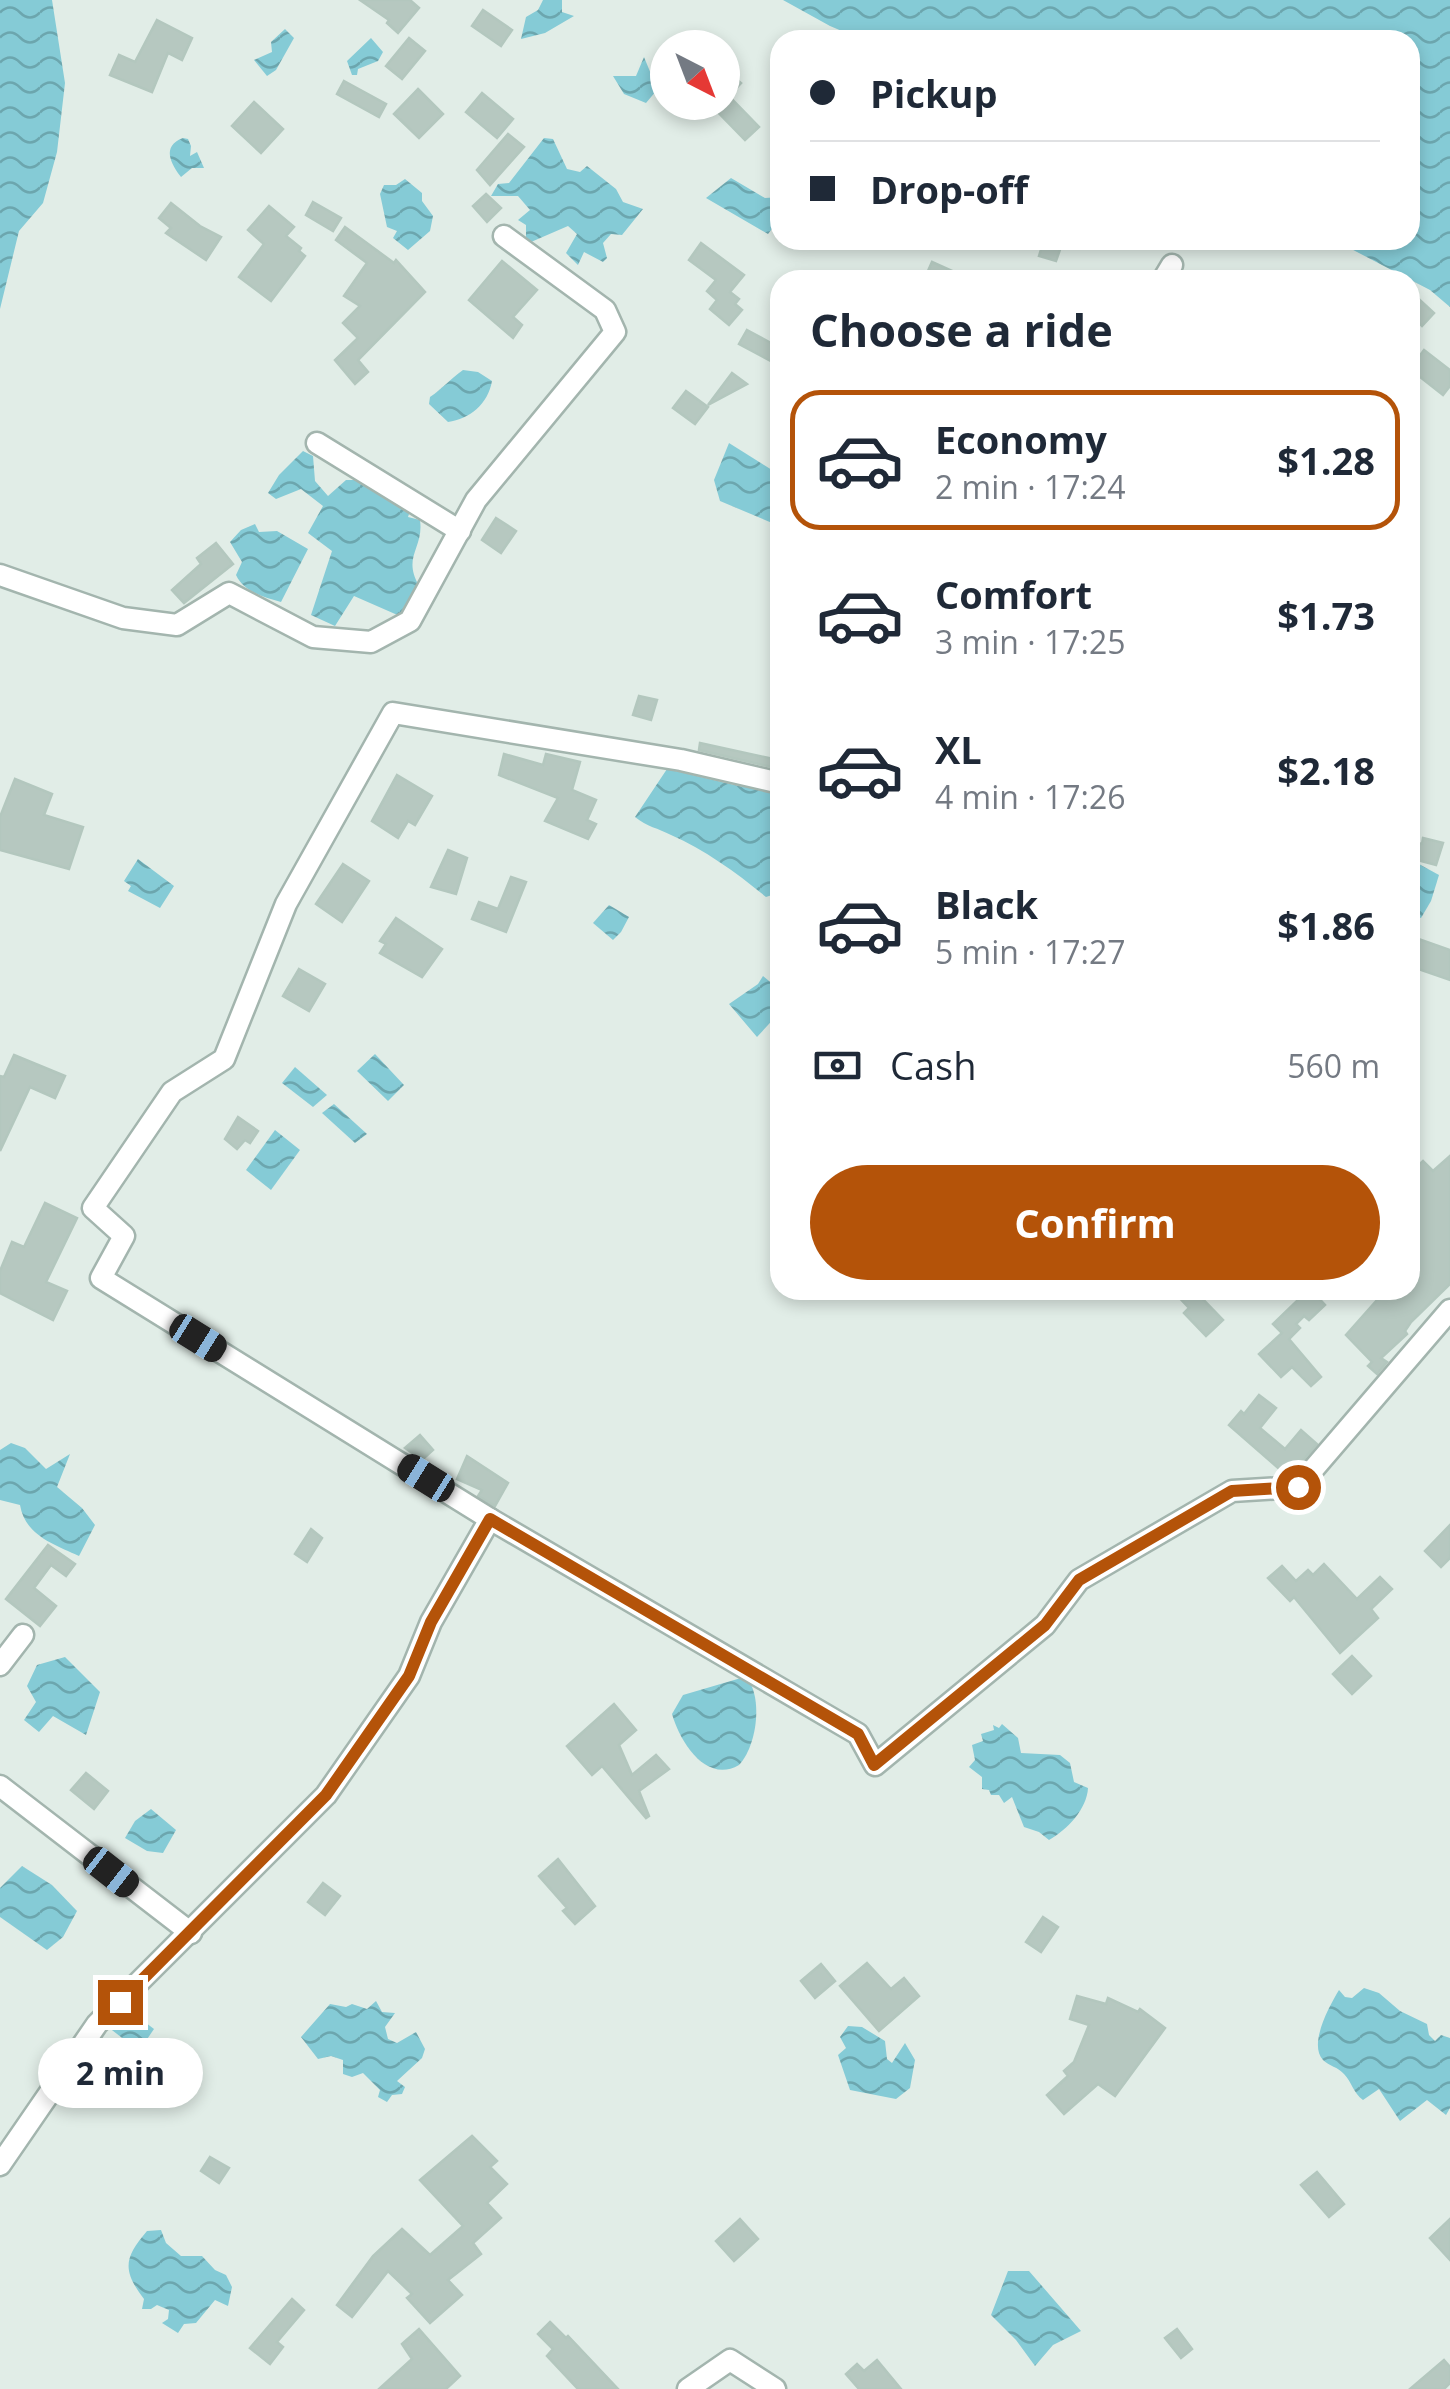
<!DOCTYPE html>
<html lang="en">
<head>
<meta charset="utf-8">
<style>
	body { margin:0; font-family:"Open Sans",sans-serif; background:#f6f6f7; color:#1f2937; height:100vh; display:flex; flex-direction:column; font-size:38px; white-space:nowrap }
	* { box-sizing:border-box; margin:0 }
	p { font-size:32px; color:#747a83 }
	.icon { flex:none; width:55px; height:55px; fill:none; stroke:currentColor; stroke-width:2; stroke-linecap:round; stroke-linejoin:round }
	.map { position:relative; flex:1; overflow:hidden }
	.drawer { position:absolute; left:770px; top:270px; width:650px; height:1030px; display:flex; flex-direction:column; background:#fff; border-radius:30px; box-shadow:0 5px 15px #0003 }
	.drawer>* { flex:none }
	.banner { position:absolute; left:770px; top:30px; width:650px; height:220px; border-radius:30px; box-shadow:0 5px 15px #0003; display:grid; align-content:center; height:220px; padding:0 40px; background:#fff }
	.needle { width:65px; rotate:138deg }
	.fabs { position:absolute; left:650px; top:30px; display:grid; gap:20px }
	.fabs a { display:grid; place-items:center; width:90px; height:90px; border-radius:50%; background:#fff; box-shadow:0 5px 15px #0003; font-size:50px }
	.end { position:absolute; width:45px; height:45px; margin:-22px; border:12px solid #b45309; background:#fff; box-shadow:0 0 0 5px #fff }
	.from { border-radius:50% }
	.bubble { position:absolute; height:70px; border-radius:35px; background:#fff; box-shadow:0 5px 15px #0003; font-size:32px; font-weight:700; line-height:70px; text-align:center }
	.car { position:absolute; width:30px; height:60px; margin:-30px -15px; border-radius:12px; box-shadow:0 0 8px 2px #0007; background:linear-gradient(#222 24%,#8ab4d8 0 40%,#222 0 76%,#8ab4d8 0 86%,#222 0) }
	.banner b { display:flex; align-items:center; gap:35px; height:95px; font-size:38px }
	.banner b+b { border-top:2px solid #e0e1e3 }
	.banner i { width:25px; height:25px; background:#1f2937 }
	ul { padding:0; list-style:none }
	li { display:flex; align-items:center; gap:30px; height:140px; margin:0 20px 15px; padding:0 20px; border:5px solid transparent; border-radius:30px }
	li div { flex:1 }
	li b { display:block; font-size:38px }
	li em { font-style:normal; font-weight:700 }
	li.current { border-color:#b45309 }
	li>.icon { width:90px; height:90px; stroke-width:1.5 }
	h2 { padding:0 40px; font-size:45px; line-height:120px }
	.pay { display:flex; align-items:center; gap:25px; height:110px; padding:0 40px; font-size:38px }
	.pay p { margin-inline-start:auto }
	.button { display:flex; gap:20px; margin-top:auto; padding:20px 40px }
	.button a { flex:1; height:115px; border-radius:60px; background:#b45309; color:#fff; font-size:40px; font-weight:700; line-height:115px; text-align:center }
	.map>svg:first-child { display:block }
	.water { fill:url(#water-waves) }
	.building { fill:#b6c8c0; stroke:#b3c7be; stroke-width:2.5 }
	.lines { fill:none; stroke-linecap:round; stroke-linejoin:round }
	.street-casing { stroke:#a3b5ae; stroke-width:25 }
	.street { stroke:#fff; stroke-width:20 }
	.route { stroke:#b45309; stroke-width:12 }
</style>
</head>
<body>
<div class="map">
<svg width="1450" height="2389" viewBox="0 0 1450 2389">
	<defs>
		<pattern id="water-waves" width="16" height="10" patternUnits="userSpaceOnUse" patternTransform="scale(2.5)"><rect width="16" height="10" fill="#85cbd6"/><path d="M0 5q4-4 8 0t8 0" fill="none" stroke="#6ca6ae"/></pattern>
	</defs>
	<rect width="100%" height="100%" fill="#e1ede7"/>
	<g class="water">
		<polygon points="0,0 52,0 65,83 57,152 43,203 19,231 0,309"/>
		<polygon points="543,0 562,0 562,12 574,16 545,33 521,39 526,17 538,10"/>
		<polygon points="783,0 1450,0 1450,307 1430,290 1334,240 1410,240 1410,40 863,40 830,26"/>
		<polygon points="285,29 294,38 276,70 267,76 254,60 272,52 271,42"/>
		<polygon points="371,38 383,52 378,61 358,69 357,75 352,75 347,61"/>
		<polygon points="644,57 651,74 662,84 646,103 624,94 613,76 636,76"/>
		<path d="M183,138L188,139L191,146L190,156L197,152L204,168H192L181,177C171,164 161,146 183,138Z"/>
		<polygon points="544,138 553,139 567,169 580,172 587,166 616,189 623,202 643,209 622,235 611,234 603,243 607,258 603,262 584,252 578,265 566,253 577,234 568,226 531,242 526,237 526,225 518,220 530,210 518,196 491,196 498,184 509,183"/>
		<polygon points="731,178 765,198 780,197 780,219 768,234 706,198"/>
		<polygon points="405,179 422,193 422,201 433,216 430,231 408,250 393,238 397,231 387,227 380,194 384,185 396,185"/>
		<path d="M463,370L478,372L492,381C488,404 470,419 448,422L429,404L430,397C442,389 450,379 463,370Z"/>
		<polygon points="729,443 772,470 780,480 780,521 777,525 720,501 714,480"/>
		<path d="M303,451L313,456L315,481L328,496L346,480H359L410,511L408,517L420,520C424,549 402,556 419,586L402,617L354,596L335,626L311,615L332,551L308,533L323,506L301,489L276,499L268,493L279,475Z"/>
		<path d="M255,524L259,532L277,531L308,549L281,602C264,597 244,592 236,575L242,562L230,542L241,530Z"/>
		<path d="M667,769L739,786L780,792V877L775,894L766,897C737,873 705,850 671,835C658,828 647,827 635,817Z"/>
		<polygon points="138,859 174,886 160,908 128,891 131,886 124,881"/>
		<polygon points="1417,863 1439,875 1431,901 1421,918 1410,914 1410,878"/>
		<polygon points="609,905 629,917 621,932 613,940 593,923"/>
		<polygon points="763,976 780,990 780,1012 757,1037 729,1004 758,984"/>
		<polygon points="375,1054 404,1085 388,1101 357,1071"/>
		<polygon points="295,1067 327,1095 313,1107 282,1083"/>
		<polygon points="334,1104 367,1134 355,1143 322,1113"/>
		<polygon points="275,1130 300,1150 271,1190 246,1170"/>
		<path d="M11,1443L25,1448L46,1469L70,1454L57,1487L82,1508L95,1525L79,1556C53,1544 25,1535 20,1505L0,1500V1450Z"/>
		<polygon points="65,1657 100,1692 86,1735 53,1716 39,1732 24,1720 36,1702 27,1686 37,1665"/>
		<path d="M741,1678H747C763,1698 757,1746 739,1765C706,1784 680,1742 672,1714L683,1695Z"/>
		<path d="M1002,1724L1018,1738L1021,1753L1060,1755L1070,1763L1074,1782L1088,1788C1087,1809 1067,1830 1049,1840L1039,1832L1024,1827L1012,1797L1004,1803L999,1795H991L989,1790L982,1789V1777L969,1767L975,1760L972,1745L983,1741L981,1734L994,1730L993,1725L999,1728Z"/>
		<polygon points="151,1809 176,1830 163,1853 147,1851 125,1838 135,1821"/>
		<polygon points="22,1866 52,1885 77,1911 63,1937 47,1950 0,1917 0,1888"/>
		<path d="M1364,1988L1379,1993L1400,2011L1427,2024L1429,2035L1435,2041L1441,2035L1450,2038V2108L1446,2115L1427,2100L1400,2121L1379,2089L1363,2100C1353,2093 1352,2082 1344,2074C1338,2067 1329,2066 1323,2060C1308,2044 1330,2005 1339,1990L1345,1997L1352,1998Z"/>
		<polygon points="376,2001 382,2012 395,2013 385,2027 388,2039 397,2043 416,2032 425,2049 422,2058 397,2081 405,2087 402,2094 392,2095 387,2102 378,2097 380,2090 363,2073 352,2077 343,2074 343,2060 331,2056 318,2059 301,2037 330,2004 346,2007 352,2004 367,2009"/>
		<polygon points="129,2010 154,2029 139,2051 108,2027"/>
		<polygon points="848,2026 862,2027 885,2041 887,2059 892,2063 905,2043 915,2060 910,2088 896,2099 850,2090 838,2055 846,2048 840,2037"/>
		<path d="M161,2230L166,2243L181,2256H202L215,2270L226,2275L232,2287L228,2306L215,2300L196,2323L184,2324L178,2333L162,2323L168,2319L169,2310L157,2305L151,2309H142L144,2299C122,2270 124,2258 147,2231Z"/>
		<polygon points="1008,2271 1029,2271 1081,2331 1053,2345 1035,2366 1016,2340 991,2315"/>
	</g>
	<g class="building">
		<polygon points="360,0 410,0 419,8 398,33 387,23 389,20"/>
		<polygon points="483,10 512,30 501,46 472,26"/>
		<polygon points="157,20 192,38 182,60 168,53 152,92 110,75 119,55 135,62"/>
		<polygon points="409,38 425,51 402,79 386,66"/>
		<polygon points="722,67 741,83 729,96 759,127 745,140 708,102 722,102"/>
		<polygon points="344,81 386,104 379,117 337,94"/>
		<polygon points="418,89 443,114 419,138 394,114"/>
		<polygon points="482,93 513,119 497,138 466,112"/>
		<polygon points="254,102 283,129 261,153 232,126"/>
		<polygon points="508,134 524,147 490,185 477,170"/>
		<polygon points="486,194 501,208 487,222 473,206"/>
		<polygon points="313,202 341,218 333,231 306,215"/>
		<polygon points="171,203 200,226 221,237 206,260 166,233 171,228 159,218"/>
		<polygon points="269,206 294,227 286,236 301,248 299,251 305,256 271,301 239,277 264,244 248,230"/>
		<polygon points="345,227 394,263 396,260 425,292 358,360 368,372 355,384 335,360 358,338 343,323 360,306 344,296 367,263 336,240"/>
		<polygon points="1044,240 1062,244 1056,261 1039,256"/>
		<polygon points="701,243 744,275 730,292 739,299 735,304 742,310 729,325 710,309 717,300 707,291 716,280 689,260"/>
		<polygon points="502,261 537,290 513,317 522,325 513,338 469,300"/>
		<polygon points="932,262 972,280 924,280"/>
		<polygon points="1410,291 1434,313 1422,326 1410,314"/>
		<polygon points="747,330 780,348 780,366 739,344"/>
		<polygon points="1424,350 1450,370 1450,386 1443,395 1410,369"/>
		<polygon points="732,373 747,384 708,405"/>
		<polygon points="686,391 708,407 695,424 673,408"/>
		<polygon points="496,518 516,531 501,553 482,540"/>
		<polygon points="216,543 233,564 184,603 172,590 201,564 197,558"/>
		<polygon points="639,696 657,700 651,720 633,715"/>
		<polygon points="700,743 778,760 776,768 699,750"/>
		<polygon points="504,754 543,765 546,754 580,762 572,790 596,800 587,820 596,824 588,839 545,821 558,798 499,775"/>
		<polygon points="397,775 432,796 415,825 408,821 398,838 372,821"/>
		<polygon points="15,779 52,794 44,815 83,827 69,869 0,850 0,817"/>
		<polygon points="1423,838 1443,843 1436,865 1410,858 1410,841 1422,844"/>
		<polygon points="448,850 467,858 456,894 431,887"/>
		<polygon points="343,864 369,881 342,922 316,904"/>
		<polygon points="511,877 526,882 506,932 472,919 479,902 498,909"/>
		<polygon points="396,918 442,949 422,977 380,953 386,944 380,941"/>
		<polygon points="1410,936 1450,950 1450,980 1410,966"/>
		<polygon points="299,969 325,984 309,1011 283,996"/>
		<polygon points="14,1055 65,1076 55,1098 30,1087 0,1151 0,1076 4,1077"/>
		<polygon points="238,1117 258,1131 250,1143 245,1140 237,1149 225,1139"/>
		<polygon points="1450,1156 1450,1284 1411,1322 1405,1331 1407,1334 1381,1358 1387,1362 1377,1374 1368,1366 1372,1362 1346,1335 1377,1300 1367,1290 1410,1290 1410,1173 1423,1161 1433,1171"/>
		<polygon points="45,1203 77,1218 46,1282 67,1291 53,1320 0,1293 0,1271 12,1242 24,1247"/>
		<polygon points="1172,1290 1194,1290 1223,1320 1206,1336 1184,1313 1189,1308"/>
		<polygon points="1288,1290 1311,1290 1325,1305 1309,1320 1304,1316 1296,1324 1300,1328 1289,1339 1321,1377 1311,1386 1292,1367 1281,1377 1259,1354 1282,1333 1273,1324 1298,1300"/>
		<polygon points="1259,1395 1276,1408 1260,1428 1285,1449 1301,1430 1317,1444 1291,1474 1285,1474 1229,1425 1241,1411 1244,1414"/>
		<polygon points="420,1435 433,1450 422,1460 405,1448"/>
		<polygon points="467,1456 508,1483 495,1506 478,1496 482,1490 457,1479"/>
		<polygon points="1450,1525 1450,1558 1441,1567 1425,1551"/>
		<polygon points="311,1529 322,1538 307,1562 295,1554"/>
		<polygon points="48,1545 75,1564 66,1576 51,1565 34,1588 56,1606 40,1626 6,1599"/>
		<polygon points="1324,1564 1357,1599 1380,1577 1392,1589 1371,1609 1378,1618 1340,1653 1294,1597 1290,1601 1268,1578 1282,1566 1296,1581 1308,1570 1313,1575"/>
		<polygon points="1352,1656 1371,1676 1352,1694 1333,1674"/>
		<polygon points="614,1704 636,1730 619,1745 632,1775 656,1755 669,1769 639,1791 649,1816 646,1818 602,1766 592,1775 567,1746"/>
		<polygon points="86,1773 108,1791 94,1809 71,1790"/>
		<polygon points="558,1859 595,1906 575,1924 563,1911 567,1908 539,1876"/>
		<polygon points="323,1883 340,1896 325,1915 308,1902"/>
		<polygon points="1043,1917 1058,1927 1041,1952 1026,1942"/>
		<polygon points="867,1963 891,1989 904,1978 919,1996 879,2031 840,1986"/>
		<polygon points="821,1964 835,1981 815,1998 801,1981"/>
		<polygon points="1077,1996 1106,2004 1108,1998 1138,2012 1140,2009 1165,2028 1115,2096 1098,2084 1064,2114 1047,2095 1068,2076 1064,2071 1074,2062 1089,2025 1070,2019"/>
		<polygon points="472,2136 497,2161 490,2167 507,2184 487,2203 501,2218 473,2243 481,2254 448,2280 462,2295 430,2323 407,2298 412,2294 388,2271 352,2317 337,2305 373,2256 402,2229 430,2255 463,2226 420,2180"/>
		<polygon points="210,2157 229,2168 219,2183 201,2171"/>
		<polygon points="1317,2172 1344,2204 1329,2217 1301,2185"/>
		<polygon points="740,2219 758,2239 734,2261 716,2241"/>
		<polygon points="1450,2219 1450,2260 1430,2238"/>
		<polygon points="292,2299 304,2310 277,2342 283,2347 270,2364 250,2348"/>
		<polygon points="550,2322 566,2338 568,2336 618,2389 578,2389 547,2356 553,2349 538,2334"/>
		<polygon points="419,2329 460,2376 446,2389 379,2389 412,2359 402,2344"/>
		<polygon points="1177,2329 1192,2349 1181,2358 1165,2338"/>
		<polygon points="877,2360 901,2389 859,2389 846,2374 857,2364 864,2371"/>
		<polygon points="1444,2360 1450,2367 1450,2383 1444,2389 1410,2389"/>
	</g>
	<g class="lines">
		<defs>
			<g id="street">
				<polyline points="1163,280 1172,265"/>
				<polyline points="317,443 460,531"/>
				<polyline points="0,575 123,618 177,625 229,593 313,637 371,642 410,621 476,500 615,332 605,310 504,236"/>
				<polyline points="490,1519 858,1734 875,1765 1045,1625 1079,1580 1232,1491 1298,1487 1450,1310"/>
				<polyline points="0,1665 23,1635"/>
				<polyline points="0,1786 191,1933"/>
				<polyline points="0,2165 97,2024 326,1795 409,1676 431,1622 490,1519 101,1278 124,1236 93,1208 172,1092 224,1059 286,904 393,713 681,760 780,783"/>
				<polyline points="688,2389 730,2360 775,2389"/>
			</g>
		</defs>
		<use href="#street" class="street-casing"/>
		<use href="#street" class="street"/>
	</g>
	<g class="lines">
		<polyline class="route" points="120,2002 326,1795 409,1676 431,1622 490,1519 858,1734 874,1765 1045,1625 1079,1580 1232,1491 1298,1487"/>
	</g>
</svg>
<div class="fabs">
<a><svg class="needle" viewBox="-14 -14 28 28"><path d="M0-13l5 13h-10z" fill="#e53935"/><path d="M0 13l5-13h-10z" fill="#747a83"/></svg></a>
</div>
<i class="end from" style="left:1298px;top:1487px"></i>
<i class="end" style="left:120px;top:2002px"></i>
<div class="bubble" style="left:38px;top:2038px;width:165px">2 min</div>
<i class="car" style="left:198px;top:1338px;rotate:122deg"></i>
<i class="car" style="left:426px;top:1478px;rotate:302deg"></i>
<i class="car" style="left:111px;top:1872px;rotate:128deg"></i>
<div class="banner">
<b><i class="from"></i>Pickup</b>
<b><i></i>Drop-off</b>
</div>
<section class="drawer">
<h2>Choose a ride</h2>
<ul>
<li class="current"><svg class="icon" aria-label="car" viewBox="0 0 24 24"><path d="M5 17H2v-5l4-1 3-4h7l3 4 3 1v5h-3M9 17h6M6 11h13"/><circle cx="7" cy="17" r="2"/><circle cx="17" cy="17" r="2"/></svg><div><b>Economy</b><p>2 min · 17:24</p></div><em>$1.28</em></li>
<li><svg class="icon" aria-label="car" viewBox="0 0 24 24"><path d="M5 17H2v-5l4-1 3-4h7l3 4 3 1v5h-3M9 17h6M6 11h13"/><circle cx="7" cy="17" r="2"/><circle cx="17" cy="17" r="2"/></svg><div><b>Comfort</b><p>3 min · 17:25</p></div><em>$1.73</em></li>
<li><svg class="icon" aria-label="car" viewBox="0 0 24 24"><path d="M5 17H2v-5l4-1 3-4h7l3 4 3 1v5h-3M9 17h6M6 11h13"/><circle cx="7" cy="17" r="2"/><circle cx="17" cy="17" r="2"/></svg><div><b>XL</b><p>4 min · 17:26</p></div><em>$2.18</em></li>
<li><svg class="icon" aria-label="car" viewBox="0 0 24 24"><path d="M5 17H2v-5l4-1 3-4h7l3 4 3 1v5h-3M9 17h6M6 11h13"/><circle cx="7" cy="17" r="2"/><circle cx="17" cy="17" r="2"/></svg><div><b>Black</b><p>5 min · 17:27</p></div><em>$1.86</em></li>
</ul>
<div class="pay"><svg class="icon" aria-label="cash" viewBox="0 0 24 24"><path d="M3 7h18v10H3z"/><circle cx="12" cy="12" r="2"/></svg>Cash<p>560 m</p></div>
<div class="button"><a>Confirm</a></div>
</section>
</div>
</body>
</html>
